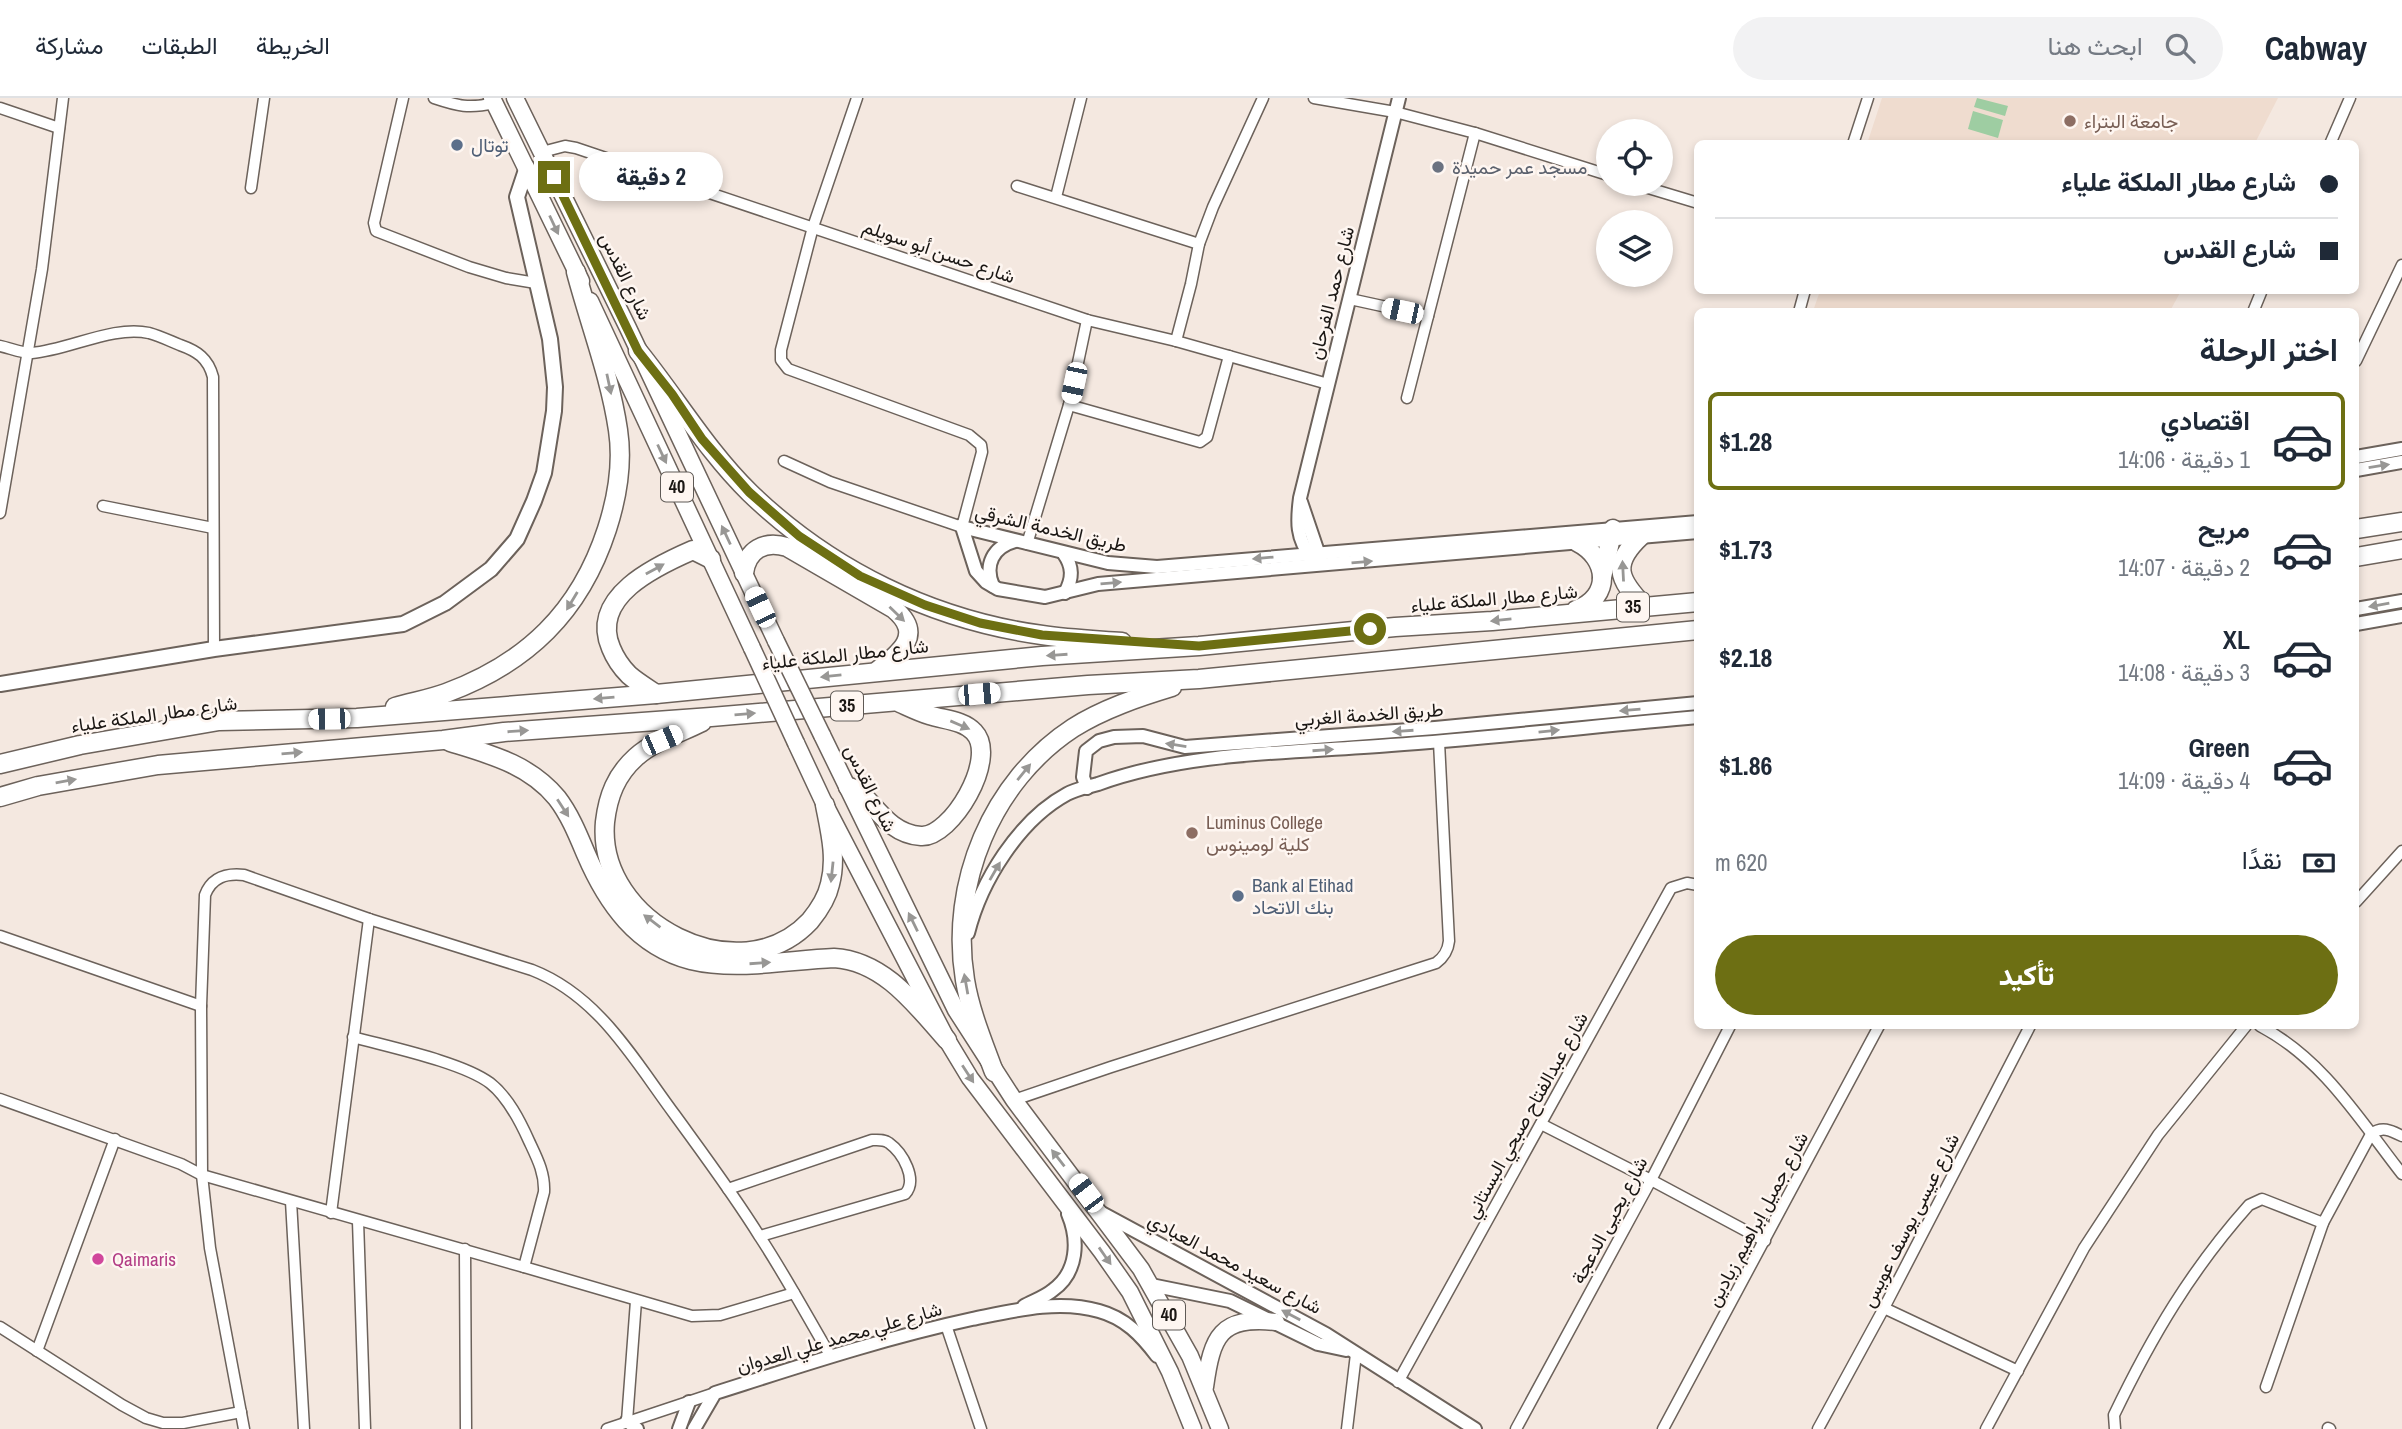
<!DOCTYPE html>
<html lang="ar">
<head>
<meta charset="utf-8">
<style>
	body { margin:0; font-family:"Archivo Narrow",Vazirmatn,sans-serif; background:#f2f2f3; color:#1f2937; direction:rtl; height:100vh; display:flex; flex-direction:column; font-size:26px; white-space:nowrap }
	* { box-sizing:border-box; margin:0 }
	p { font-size:23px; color:#747a83 }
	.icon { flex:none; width:38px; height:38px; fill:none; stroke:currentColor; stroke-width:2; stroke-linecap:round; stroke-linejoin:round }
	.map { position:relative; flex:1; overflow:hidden; direction:ltr }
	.sheet { position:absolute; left:1694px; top:210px; width:665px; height:721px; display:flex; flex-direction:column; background:#fff; border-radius:10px; box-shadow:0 4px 10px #0003; direction:rtl }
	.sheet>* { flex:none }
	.top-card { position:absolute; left:1694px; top:42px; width:665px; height:154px; border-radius:10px; box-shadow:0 4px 10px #0003; direction:rtl; display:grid; align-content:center; height:154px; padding:0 21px; background:#fff }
	.fabs { position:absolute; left:1596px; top:21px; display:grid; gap:14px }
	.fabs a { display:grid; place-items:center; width:77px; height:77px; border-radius:50%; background:#fff; box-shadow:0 4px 10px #0003; font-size:35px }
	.end { position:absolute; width:32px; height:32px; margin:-16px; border:9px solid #6d6f13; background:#fff; box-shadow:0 0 0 4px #fff }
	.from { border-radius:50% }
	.bubble { position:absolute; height:49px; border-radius:24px; background:#fff; box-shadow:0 4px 10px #0003; font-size:23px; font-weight:800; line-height:49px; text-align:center; direction:rtl }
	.car { position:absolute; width:21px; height:42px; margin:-21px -10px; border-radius:9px; box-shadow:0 0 5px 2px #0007; background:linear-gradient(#fff 24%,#345 0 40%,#fff 0 76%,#345 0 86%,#fff 0) }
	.top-card b { display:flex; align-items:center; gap:24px; height:66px; font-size:26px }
	.top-card b+b { border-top:2px solid #e0e1e3 }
	.top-card i { width:18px; height:18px; background:#1f2937 }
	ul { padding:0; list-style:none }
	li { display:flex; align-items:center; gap:21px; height:98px; margin:0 14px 10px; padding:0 7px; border:4px solid transparent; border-radius:10px }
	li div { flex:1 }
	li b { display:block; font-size:26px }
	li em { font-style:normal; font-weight:800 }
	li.on { border-color:#6d6f13 }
	li>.icon { width:63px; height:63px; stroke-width:1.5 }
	h2 { padding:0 21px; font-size:32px; line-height:84px }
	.pay { display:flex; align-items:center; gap:18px; height:77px; padding:0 21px; font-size:26px }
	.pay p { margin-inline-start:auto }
	.cta { display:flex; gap:14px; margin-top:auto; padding:14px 21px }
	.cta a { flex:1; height:80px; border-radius:42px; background:#6d6f13; color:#fff; font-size:28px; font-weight:800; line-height:80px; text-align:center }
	header { display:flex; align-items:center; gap:42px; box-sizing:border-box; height:98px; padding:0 35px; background:#fff; border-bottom:2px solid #e0e1e3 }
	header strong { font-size:33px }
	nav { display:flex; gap:38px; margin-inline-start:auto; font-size:24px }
	.search { width:490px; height:63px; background:#f2f2f3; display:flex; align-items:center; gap:18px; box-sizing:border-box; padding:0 24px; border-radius:38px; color:#747a83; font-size:26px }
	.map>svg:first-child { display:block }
	.built { fill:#efdccf }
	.green { fill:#9ecda2 }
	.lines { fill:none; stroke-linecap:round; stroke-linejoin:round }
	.minor-casing { stroke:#6c625b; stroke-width:13 }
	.tertiary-casing { stroke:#6c625b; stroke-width:16 }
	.secondary-casing { stroke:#6c625b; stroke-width:18 }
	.trunk-casing { stroke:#6c625b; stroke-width:19 }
	.motorway-casing { stroke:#6c625b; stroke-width:21 }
	.minor { stroke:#fff; stroke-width:10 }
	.tertiary { stroke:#fff; stroke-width:12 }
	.secondary { stroke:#fff; stroke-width:14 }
	.trunk { stroke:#fff; stroke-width:16 }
	.motorway { stroke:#fff; stroke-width:18 }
	.trunk-bridge-casing { stroke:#6c625b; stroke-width:19; stroke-linecap:butt }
	.trunk-bridge { stroke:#fff; stroke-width:16 }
	.oneway { fill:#989795 }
	.route { stroke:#6d6f13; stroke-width:9 }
	.education-dot { fill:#8d6e63; stroke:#fef6f1; stroke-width:2.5 }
	.service-dot { fill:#5c6f8a; stroke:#fef6f1; stroke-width:2.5 }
	.worship-dot { fill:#6b7280; stroke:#fef6f1; stroke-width:2.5 }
	.hotel-dot { fill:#d1479c; stroke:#fef6f1; stroke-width:2.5 }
	.labels { text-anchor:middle; stroke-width:5; stroke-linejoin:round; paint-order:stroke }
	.shield { fill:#fef6f1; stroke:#5f5a56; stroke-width:2 }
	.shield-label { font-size:18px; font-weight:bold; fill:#1b1714 }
	.education-label { font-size:19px; fill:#785e54; stroke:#fef6f1; text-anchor:start }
	.service-label { font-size:19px; fill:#4e5e75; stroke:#fef6f1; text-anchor:start }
	.worship-label { font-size:19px; fill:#5b616d; stroke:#fef6f1; text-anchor:start }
	.street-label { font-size:19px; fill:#1b1714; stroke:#fef6f1 }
	.hotel-label { font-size:19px; fill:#b23c85; stroke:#fef6f1; text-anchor:start }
</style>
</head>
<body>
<header>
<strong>Cabway</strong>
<div class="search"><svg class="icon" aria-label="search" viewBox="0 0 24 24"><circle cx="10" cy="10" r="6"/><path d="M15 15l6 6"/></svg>ابحث هنا</div>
<nav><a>الخريطة</a><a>الطبقات</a><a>مشاركة</a></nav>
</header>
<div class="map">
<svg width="2402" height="1331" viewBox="0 0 2402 1331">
	<rect width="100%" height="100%" fill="#f4e8e0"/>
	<g class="built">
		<polygon points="1882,0 2278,0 2255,45 1867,46"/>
		<polygon points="1820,193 1820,192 2181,193 2170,213 1813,213"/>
	</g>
	<g class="green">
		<polygon points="1977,0 2008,8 2005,18 1974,9"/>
		<polygon points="1973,13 2003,22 1998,40 1968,31"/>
	</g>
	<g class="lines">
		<defs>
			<g id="minor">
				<polyline points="403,0 374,125 376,133 469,169 506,180 536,185"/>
				<path d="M434,0C458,8 469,11 494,5"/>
				<polyline points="1314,0 1395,14 1475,35 1608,77"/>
				<polyline points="0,10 59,30"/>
				<polyline points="1853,46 1868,0"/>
				<polyline points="2330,46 2350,0"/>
				<polyline points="542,54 565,48 576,50 1087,222 1176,243 1328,286"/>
				<polyline points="1635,86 1698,105"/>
				<polyline points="1017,88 1199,146 1191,186 1176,243"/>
				<polyline points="251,90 264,0"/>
				<polyline points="1056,99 1081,0"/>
				<polyline points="1199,146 1213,109 1263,0"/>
				<polyline points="1350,201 1428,218"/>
				<polyline points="1799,214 1805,192"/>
				<polyline points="2253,214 2262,192"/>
				<path d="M0,248C10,250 21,255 32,255C69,252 113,227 149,235C160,238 170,243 180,247C197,253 208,260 213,279L214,551"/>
				<polyline points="2356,263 2402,167"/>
				<polyline points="1407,300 1475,35"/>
				<polyline points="1069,307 1200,344 1207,339 1229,258"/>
				<polyline points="784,363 830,384 962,429 982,354 981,347 969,337 788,271 781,262 781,252 813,129 857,0"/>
				<polyline points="103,408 213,430"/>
				<polyline points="0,415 42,171 63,0"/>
				<polyline points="1027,446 1069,307 1087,222"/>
				<polyline points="2356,804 2402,753"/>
				<polyline points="0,838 201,908"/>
				<path d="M2260,928C2323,961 2359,1021 2402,1076"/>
				<path d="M353,939C389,949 462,964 490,985C508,999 520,1023 529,1043C537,1060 545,1075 544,1094L524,1169L692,1218L720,1217L794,1195"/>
				<polyline points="0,1001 181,1066 202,1077 524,1169"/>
				<path d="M1014,1002L1111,969L1436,865C1444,859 1448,853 1449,843L1439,644"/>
				<polyline points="1541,1026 1651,1082 1765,1143"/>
				<path d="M728,1091L872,1042C878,1042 884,1041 889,1045C903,1055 918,1082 905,1096L760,1138"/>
				<polyline points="291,1103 304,1331"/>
				<polyline points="331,1115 369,821"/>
				<polyline points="358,1123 365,1331"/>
				<polyline points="465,1151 466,1331"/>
				<polyline points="1884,1210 2018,1273"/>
				<polyline points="946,1227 981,1331"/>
				<polyline points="0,1229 122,1307 146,1320 163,1325 183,1325 241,1314"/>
				<polyline points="37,1253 115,1041"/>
				<polyline points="1398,1284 1671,790 1687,785 1698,787"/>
				<path d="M2266,1289L2323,1125L2371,1036C2382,1028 2390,1032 2402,1038"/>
				<polyline points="627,1323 636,1203"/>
				<polyline points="2328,1330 2330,1331"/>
				<path d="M244,1331L210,1150L202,1077L201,908L205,797C212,779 226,775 244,777L369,821L532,872C599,898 634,962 675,1017C704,1057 734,1097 760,1139C785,1177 807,1218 830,1257"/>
				<polyline points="607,1331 715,1295"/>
				<polyline points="1347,1331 1356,1256"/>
				<polyline points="1516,1331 1651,1082 1730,928"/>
				<polyline points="1663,1331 1879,928"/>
				<polyline points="1818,1331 1884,1210 2030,928"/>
				<polyline points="1986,1331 2084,1150 2158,1037 2246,928"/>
				<path d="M2115,1331L2114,1317C2152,1238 2191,1172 2249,1107L2262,1101L2323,1125"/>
			</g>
			<g id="tertiary">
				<polyline points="2356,359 2402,351"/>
				<polyline points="2356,372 2402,364"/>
				<polyline points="1301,404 1321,463"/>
				<polyline points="962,429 976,473 986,484 998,491 1045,499 1098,486 1698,434"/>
				<polyline points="962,429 1108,465 1157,469 1698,424"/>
				<path d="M1064,456C1073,469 1073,480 1065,495"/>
				<path d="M1312,460C1296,441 1297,423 1300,400L1399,0"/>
				<path d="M993,488C984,467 993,449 1015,443"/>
				<polyline points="2356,511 2402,503"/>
				<polyline points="2356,526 2402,518"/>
				<polyline points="1087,690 1083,679 1086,653 1099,643 1114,639 1143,638 1185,649 1435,630 1698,605"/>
				<path d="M968,835C981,783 1019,722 1067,696C1076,691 1088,689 1098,686C1189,653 1295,655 1391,647C1493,640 1595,628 1698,619"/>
				<polyline points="1100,1114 1326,1236 1475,1331"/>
				<polyline points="1151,1187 1230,1203 1318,1246 1346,1252"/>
				<path d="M1024,1208C1033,1203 1045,1199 1053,1192C1078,1174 1079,1142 1068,1116"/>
				<polyline points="627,1323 637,1331"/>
				<polyline points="679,1331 689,1304"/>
				<path d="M694,1331L715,1295C800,1268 884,1240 972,1221C1012,1213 1058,1201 1099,1213C1125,1220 1141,1237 1157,1258"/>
			</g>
			<polyline id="secondary" points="0,586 214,551 403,526 445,505 491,471 517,441 534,403 544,375 554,313 555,289 550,241 517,99 527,69"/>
			<g id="trunk">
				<polyline points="492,0 581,183"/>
				<polyline points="515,0 628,230 776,543"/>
				<polyline points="590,203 752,550"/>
				<polyline points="822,637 956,912 1014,1002 1141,1171 1190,1258 1220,1331"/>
				<polyline points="796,645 825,707 947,942 970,980 1102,1154 1130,1194 1170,1274 1193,1331"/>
				<path d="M1205,1289C1212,1238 1220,1218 1276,1224"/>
			</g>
			<g id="motorway">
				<path d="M638,253C676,300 707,353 750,395C830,472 932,522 1042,537C1068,541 1095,542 1122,544"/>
				<polyline points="2356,431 2402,424"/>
				<path d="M1641,438C1611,466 1618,481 1644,508"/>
				<polyline points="2356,459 2402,451"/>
				<path d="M744,475C747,452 764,442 787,449L894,511C925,537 899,556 877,573"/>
				<polyline points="1602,479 1613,431"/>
				<path d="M1576,512C1612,499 1609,460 1577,444"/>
				<path d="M656,596C647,590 637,584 629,577C621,569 615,560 611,550C589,499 656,468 693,452L711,461"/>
				<path d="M395,609C412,604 430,601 446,595C527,565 580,514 607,431C617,400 623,365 618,332C610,278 590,227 576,174"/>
				<path d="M702,624C680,635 654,643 636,659C616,677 608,698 605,724C596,825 740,898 810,823C819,812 827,800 830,786C837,760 830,733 825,707"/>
				<path d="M450,644C489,656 529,666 557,700C570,717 578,737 586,756C607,805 637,848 691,862C736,873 788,862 834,860C884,863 916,907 947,942"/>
				<polyline points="0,666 80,647 219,623 357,620 656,596 1042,558 1199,548 1395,529 1492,523 1698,504"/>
				<path d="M848,689C868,690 882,736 921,738C951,740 999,660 974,634C963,622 944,622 929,617C919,614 909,609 900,605"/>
				<polyline points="0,699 38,688 158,667 443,642 504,634 711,619 1088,587 1199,581 1698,532"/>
				<path d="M994,974C983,944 970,913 965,882C949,786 992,683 1073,630C1103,611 1139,599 1172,589"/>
			</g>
		</defs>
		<use href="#minor" class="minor-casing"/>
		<use href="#tertiary" class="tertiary-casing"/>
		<use href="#secondary" class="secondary-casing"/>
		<use href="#trunk" class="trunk-casing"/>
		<use href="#motorway" class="motorway-casing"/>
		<use href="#minor" class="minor"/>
		<use href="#tertiary" class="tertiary"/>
		<use href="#secondary" class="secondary"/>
		<use href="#trunk" class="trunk"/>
		<use href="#motorway" class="motorway"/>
		<defs>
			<g id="trunk-bridge">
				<polyline points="776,543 822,637"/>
				<polyline points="752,550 796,645"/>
			</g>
		</defs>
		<use href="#trunk-bridge" class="trunk-bridge-casing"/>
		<use href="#trunk-bridge" class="trunk-bridge"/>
	</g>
	<defs><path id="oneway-solid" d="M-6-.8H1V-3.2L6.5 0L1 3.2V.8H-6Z" transform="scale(1.75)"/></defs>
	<g class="oneway">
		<use href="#oneway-solid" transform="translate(554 127) rotate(65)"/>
		<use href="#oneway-solid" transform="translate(609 286) rotate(78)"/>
		<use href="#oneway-solid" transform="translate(662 356) rotate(65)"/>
		<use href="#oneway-solid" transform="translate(2379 368) rotate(-9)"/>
		<use href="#oneway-solid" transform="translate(726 437) rotate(-115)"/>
		<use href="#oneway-solid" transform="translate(1263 460) rotate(175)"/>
		<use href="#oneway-solid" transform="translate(1362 464) rotate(-5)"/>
		<use href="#oneway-solid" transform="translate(655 471) rotate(-29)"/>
		<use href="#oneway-solid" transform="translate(1623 473) rotate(-93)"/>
		<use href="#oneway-solid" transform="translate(1111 485) rotate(-5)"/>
		<use href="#oneway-solid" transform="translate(572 503) rotate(121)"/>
		<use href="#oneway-solid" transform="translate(2379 507) rotate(170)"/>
		<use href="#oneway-solid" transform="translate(897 516) rotate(44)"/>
		<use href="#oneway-solid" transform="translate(1501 522) rotate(174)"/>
		<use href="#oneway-solid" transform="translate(1057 557) rotate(176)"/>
		<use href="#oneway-solid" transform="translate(831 578) rotate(174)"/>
		<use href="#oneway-solid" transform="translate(604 600) rotate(175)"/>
		<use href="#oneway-solid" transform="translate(1630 612) rotate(175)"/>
		<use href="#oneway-solid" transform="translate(745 616) rotate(-5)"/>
		<use href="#oneway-solid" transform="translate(960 627) rotate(23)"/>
		<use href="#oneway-solid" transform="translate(518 633) rotate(-4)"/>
		<use href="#oneway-solid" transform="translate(1403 633) rotate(176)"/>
		<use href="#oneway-solid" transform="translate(1549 633) rotate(-6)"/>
		<use href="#oneway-solid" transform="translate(1176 647) rotate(-171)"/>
		<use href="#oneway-solid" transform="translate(1323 652) rotate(-4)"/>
		<use href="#oneway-solid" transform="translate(292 655) rotate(-5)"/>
		<use href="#oneway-solid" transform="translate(1024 674) rotate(-51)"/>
		<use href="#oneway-solid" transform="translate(66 683) rotate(-10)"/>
		<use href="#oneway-solid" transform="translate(563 710) rotate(57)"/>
		<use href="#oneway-solid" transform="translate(995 773) rotate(-60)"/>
		<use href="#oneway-solid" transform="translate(832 774) rotate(96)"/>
		<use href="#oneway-solid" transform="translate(652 823) rotate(-143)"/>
		<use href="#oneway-solid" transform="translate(913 824) rotate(-116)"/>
		<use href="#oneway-solid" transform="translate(760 865) rotate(-4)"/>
		<use href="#oneway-solid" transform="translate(966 886) rotate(-100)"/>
		<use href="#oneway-solid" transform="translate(968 976) rotate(57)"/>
		<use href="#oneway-solid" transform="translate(1058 1060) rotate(-128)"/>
		<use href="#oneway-solid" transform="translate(1105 1158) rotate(55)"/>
		<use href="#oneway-solid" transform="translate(1291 1217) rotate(-152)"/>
	</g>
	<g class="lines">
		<polyline class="route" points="554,79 638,253 672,296 702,341 749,394 782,423 799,438 860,478 925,507 980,525 1042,537 1199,548 1370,531"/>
	</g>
	<g class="education-dot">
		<circle cx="2070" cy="23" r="7"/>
		<circle cx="1192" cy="735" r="7"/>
	</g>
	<g class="service-dot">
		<circle cx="457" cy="47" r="7"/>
		<circle cx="1238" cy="798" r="7"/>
	</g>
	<circle class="worship-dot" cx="1438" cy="69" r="7"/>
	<circle class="hotel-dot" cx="98" cy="1161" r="7"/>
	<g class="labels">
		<g class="shield">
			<rect x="661" y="374.5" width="32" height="29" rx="5"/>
			<rect x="1617" y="494.5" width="32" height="29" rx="5"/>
			<rect x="831" y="593.5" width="32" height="29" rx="5"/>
			<rect x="1153" y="1202.5" width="32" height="29" rx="5"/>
		</g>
		<g class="shield-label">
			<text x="677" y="395">40</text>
			<text x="1633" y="515">35</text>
			<text x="847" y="614">35</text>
			<text x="1169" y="1223">40</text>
		</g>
		<g class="education-label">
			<text x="2084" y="30">جامعة البتراء</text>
			<text x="1206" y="731">Luminus College<tspan x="1206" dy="22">كلية لومينوس</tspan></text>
		</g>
		<g class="service-label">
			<text x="471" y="54">توتال</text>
			<text x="1252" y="794">Bank al Etihad<tspan x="1252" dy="22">بنك الاتحاد</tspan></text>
		</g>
		<g class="worship-label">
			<text x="1452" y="76">مسجد عمر حميدة</text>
		</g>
		<g class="street-label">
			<text transform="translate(939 153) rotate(19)" y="7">شارع حسن أبو سويلم</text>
			<text transform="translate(626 178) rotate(64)" y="7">شارع القدس</text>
			<text transform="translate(1331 195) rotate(-76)" y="7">شارع حمد الفرحان</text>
			<text transform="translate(1051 430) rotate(13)" y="7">طريق الخدمة الشرقي</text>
			<text transform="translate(1494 500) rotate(-5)" y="7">شارع مطار الملكة علياء</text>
			<text transform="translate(845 556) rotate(-6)" y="7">شارع مطار الملكة علياء</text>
			<text transform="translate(154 616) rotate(-8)" y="7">شارع مطار الملكة علياء</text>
			<text transform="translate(1369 616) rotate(-4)" y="7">طريق الخدمة الغربي</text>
			<text transform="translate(871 690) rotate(64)" y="7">شارع القدس</text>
			<text transform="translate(1526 1017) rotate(-61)" y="7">شارع عبدالفتاح صبحي البستاني</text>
			<text transform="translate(1757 1121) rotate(-62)" y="7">شارع جميل إبراهيم زيادين</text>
			<text transform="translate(1609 1122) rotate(-62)" y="7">شارع يحيى الدعجة</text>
			<text transform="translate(1910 1122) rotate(-63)" y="7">شارع عيسى يوسف عويس</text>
			<text transform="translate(1235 1165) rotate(28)" y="7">شارع سعيد محمد العبادي</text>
			<text transform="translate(839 1239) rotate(-16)" y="7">شارع علي محمد علي العدوان</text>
		</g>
		<g class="hotel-label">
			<text x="112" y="1168">Qaimaris</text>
		</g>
	</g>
</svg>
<div class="fabs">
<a><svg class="icon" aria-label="locate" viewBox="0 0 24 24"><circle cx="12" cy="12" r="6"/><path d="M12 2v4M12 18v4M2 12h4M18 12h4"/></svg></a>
<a><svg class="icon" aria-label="layers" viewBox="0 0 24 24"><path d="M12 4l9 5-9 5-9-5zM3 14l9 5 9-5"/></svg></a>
</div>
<i class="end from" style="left:1370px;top:531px"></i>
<i class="end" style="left:554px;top:79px"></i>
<div class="bubble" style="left:579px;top:54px;width:144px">2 دقيقة</div>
<i class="car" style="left:1402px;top:213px;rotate:282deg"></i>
<i class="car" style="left:1074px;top:285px;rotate:192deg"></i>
<i class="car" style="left:760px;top:509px;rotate:335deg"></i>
<i class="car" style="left:979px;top:596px;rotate:85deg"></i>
<i class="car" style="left:329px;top:621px;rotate:269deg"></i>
<i class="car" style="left:662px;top:642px;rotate:67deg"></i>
<i class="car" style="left:1086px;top:1095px;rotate:323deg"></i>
<div class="top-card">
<b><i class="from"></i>شارع مطار الملكة علياء</b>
<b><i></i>شارع القدس</b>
</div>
<section class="sheet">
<h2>اختر الرحلة</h2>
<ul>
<li class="on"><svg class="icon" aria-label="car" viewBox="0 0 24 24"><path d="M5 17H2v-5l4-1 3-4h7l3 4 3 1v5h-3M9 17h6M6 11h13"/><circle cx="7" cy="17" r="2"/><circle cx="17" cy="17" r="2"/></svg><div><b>اقتصادي</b><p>1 دقيقة · 14:06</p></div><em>$1.28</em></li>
<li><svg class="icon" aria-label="car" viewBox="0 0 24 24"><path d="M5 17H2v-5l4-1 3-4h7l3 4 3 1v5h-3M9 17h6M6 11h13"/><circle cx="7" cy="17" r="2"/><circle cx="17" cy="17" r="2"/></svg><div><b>مريح</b><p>2 دقيقة · 14:07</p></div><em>$1.73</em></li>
<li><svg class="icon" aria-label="car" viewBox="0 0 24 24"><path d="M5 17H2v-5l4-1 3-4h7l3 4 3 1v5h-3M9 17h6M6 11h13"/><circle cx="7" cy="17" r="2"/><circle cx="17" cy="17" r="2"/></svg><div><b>XL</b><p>3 دقيقة · 14:08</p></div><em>$2.18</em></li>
<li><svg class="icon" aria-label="car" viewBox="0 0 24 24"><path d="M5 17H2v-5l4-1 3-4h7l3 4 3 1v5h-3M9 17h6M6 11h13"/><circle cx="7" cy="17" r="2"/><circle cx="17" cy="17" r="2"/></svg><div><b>Green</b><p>4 دقيقة · 14:09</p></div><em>$1.86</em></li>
</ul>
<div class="pay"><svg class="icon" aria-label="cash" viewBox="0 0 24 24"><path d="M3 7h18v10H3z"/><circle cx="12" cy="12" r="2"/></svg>نقدًا<p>620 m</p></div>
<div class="cta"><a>تأكيد</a></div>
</section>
</div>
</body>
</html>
